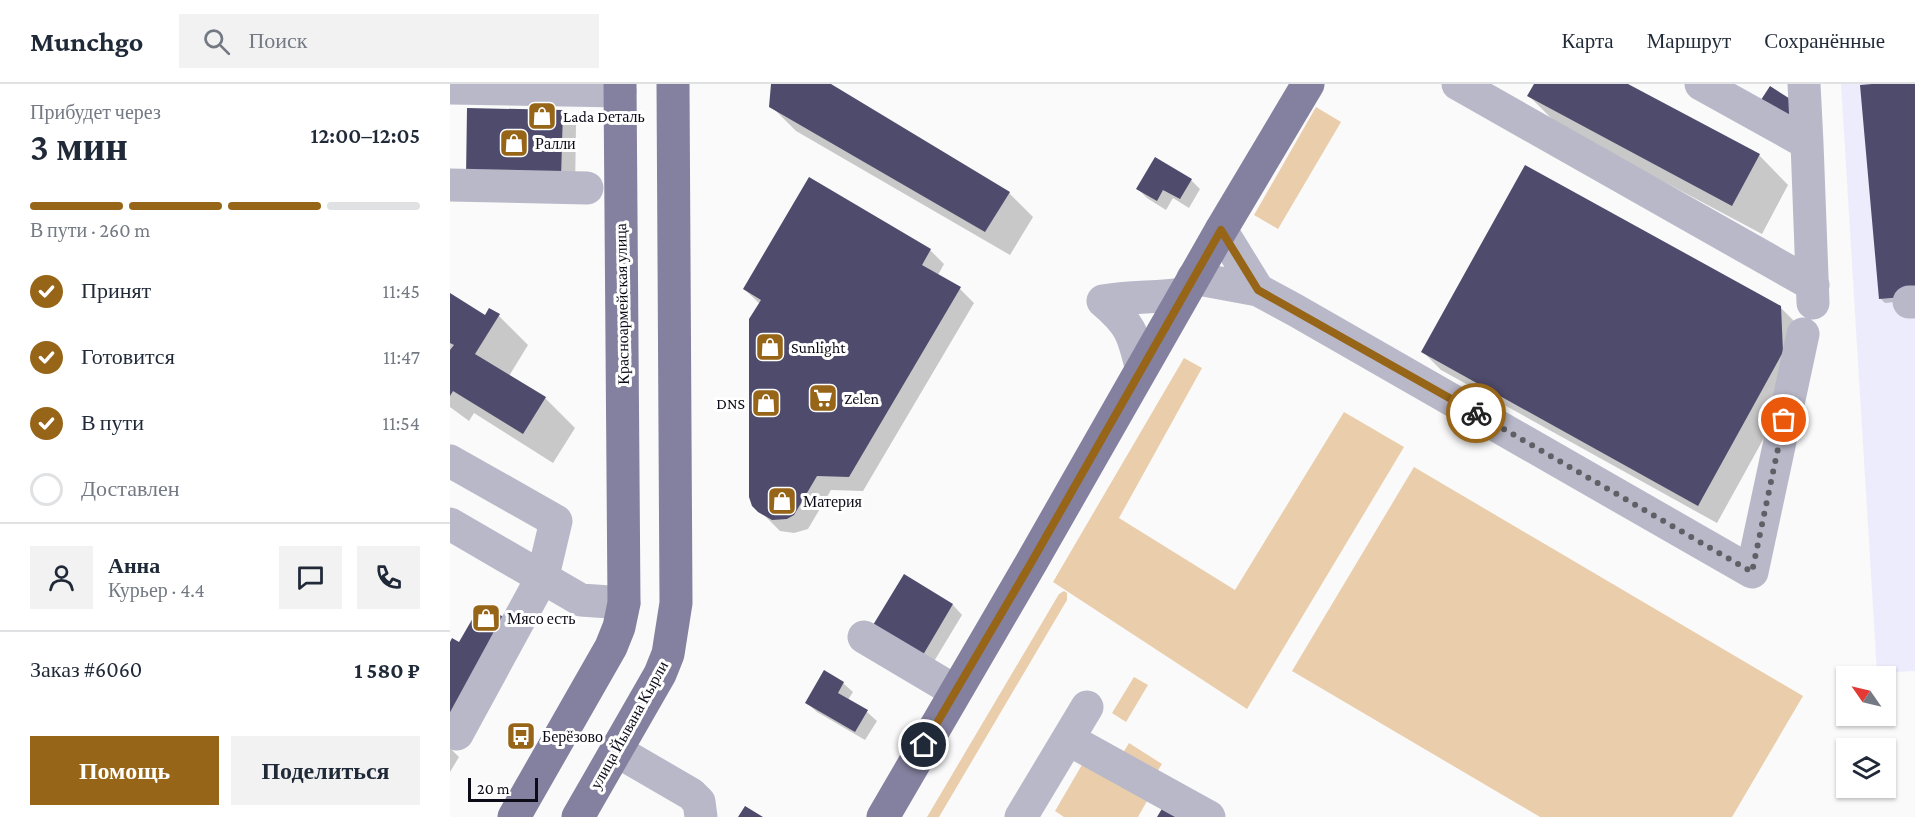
<!DOCTYPE html>
<html lang="ru">
<meta charset="utf-8">
<style>
body{margin:0;font-family:"Crimson Pro",serif;background:#f2f2f3;color:#1f2937;height:100vh;display:flex;flex-direction:column;font-size:22px;white-space:nowrap}
*{box-sizing:border-box;margin:0}
p{font-size:20px;color:#747a83}
.icon{flex:none;width:33px;height:33px;fill:none;stroke:currentColor;stroke-width:2;stroke-linecap:round;stroke-linejoin:round}
.map{position:relative;flex:1;overflow:hidden}
.drawer{display:flex;flex-direction:column;background:#fff;width:450px}
.drawer>*{flex:none}
.needle{width:39px;rotate:304deg}
.tools{position:absolute;left:1386px;top:582px;display:grid;gap:12px}
.tools a{display:grid;place-items:center;width:60px;height:60px;border-radius:0px;background:#fff;box-shadow:0 2px 4px #0004;font-size:30px}
.scale{position:absolute;left:18px;bottom:15px;width:70px;box-sizing:border-box;padding-left:6px;border:3px solid #0d0b17;border-top:0;font-size:16px;line-height:21px;white-space:nowrap;color:#0d0b17;-webkit-text-stroke:4px #fff;paint-order:stroke}
.pin{position:absolute;display:grid;place-items:center;width:51px;height:51px;color:#fff;margin:-26px;border:3px solid #fff;border-radius:50%;box-shadow:0 2px 6px #0007}
.courier{position:absolute;display:grid;place-items:center;width:60px;height:60px;margin:-30px;border:4px solid #976518;border-radius:50%;background:#fff;color:#222;box-shadow:0 2px 8px #0007}
.overview em{font-style:normal;font-weight:600}
.overview div{display:flex;flex-direction:column-reverse}
.overview{display:flex;align-items:center;justify-content:space-between;height:102px;padding:0 30px}
h1{font-size:39px;font-weight:600;line-height:45px}
.bar{display:grid;grid-template-columns:repeat(4,1fr);gap:9px 6px;align-content:center;height:72px;padding:0 30px}
.bar i{height:8px;border-radius:4px;background:#e0e1e3}
.bar .selected{background:#976518}
.bar p{grid-column:span 4}
.line{display:flex;align-items:center;gap:15px;padding:0 30px;border-top:2px solid #e0e1e3}
.line div{flex:1}
.round{display:grid;place-items:center;flex:none;width:63px;height:63px;border-radius:0px;background:#f2f2f3}
ol{padding:0 30px;list-style:none}
li{display:flex;align-items:center;gap:18px;height:66px}
li p{margin-inline-start:auto}
li .icon{padding:6px;border-radius:50%;background:#976518;color:#fff;stroke-width:4}
li:last-child{color:#747a83}
li i{width:33px;height:33px;border:3px solid #e0e1e3;border-radius:50%}
.cta{display:flex;gap:12px;margin-top:auto;padding:12px 30px}
.cta a{flex:1;height:69px;border-radius:0px;background:#976518;color:#fff;font-size:24px;font-weight:600;line-height:69px;text-align:center}
.cta a+a{background:#f2f2f3;color:#1f2937}
header{display:flex;align-items:center;gap:36px;box-sizing:border-box;height:84px;padding:0 30px;background:#fff;border-bottom:2px solid #e0e1e3}
header strong{font-size:28px}
nav{display:flex;gap:33px;margin-inline-start:auto;font-size:21px}
.search{width:420px;height:54px;background:#f2f2f3;display:flex;align-items:center;gap:15px;box-sizing:border-box;padding:0 21px;border-radius:0px;color:#747a83;font-size:22px}
main{display:flex;flex:1;min-height:0}
.map>svg:first-child{display:block}
.built{fill:#edecfd}
.green{fill:#eaceac}
.shadow{fill:#0003}
.building{fill:#4f4b6c}
.lines{fill:none;stroke-linecap:round;stroke-linejoin:round}
.minor{stroke:#b9b8c9;stroke-width:33}
.major{stroke:#84809f;stroke-width:33}
.done{stroke:#605f66;stroke-width:6;stroke-dasharray:0 10.8}
.route{stroke:#976518;stroke-width:8}
.labels{text-anchor:middle;dominant-baseline:central;stroke-width:6;stroke-linejoin:round;paint-order:stroke}
.poi-label{font-size:16px;fill:#0d0b17;stroke:#fff;text-anchor:start}
.street-label{font-size:16px;fill:#0d0b17;stroke:#fff}
</style>
<header>
<strong>Munchgo</strong>
<div class="search"><svg class="icon" aria-label="search" viewBox="0 0 24 24"><circle cx="10" cy="10" r="6"/><path d="M15 15l6 6"/></svg>Поиск</div>
<nav><a>Карта</a><a>Маршрут</a><a>Сохранённые</a></nav>
</header>
<main>
<section class="drawer">
<div class="overview"><div><h1>3 мин</h1><p>Прибудет через</p></div><em>12:00–12:05</em></div>
<div class="bar"><i class="selected"></i><i class="selected"></i><i class="selected"></i><i></i><p>В пути · 260 m</p></div>
<ol>
<li><svg class="icon" aria-label="check" viewBox="0 0 24 24"><path d="M5 12l5 5 9-10"/></svg>Принят<p>11:45</p></li>
<li><svg class="icon" aria-label="check" viewBox="0 0 24 24"><path d="M5 12l5 5 9-10"/></svg>Готовится<p>11:47</p></li>
<li><svg class="icon" aria-label="check" viewBox="0 0 24 24"><path d="M5 12l5 5 9-10"/></svg>В пути<p>11:54</p></li>
<li><i></i>Доставлен</li>
</ol>
<div class="line" style="height:108px"><a class="round"><svg class="icon" aria-label="person" viewBox="0 0 24 24"><circle cx="12" cy="8" r="4"/><path d="M4 21q1-7 8-7t8 7"/></svg></a><div><b>Анна</b><p>Курьер · 4.4</p></div><a class="round"><svg class="icon" aria-label="chat" viewBox="0 0 24 24"><path d="M4 5h16v11H9l-5 4z"/></svg></a><a class="round"><svg class="icon" aria-label="phone" viewBox="0 0 24 24"><path d="M5 4h4l2 5-3 2q2 4 5 5l2-3 5 2v4C11 20 4 13 5 4z"/></svg></a></div>
<div class="line" style="height:78px"><div>Заказ #6060</div><b>1 580 ₽</b></div>
<div class="cta"><a>Помощь</a><a>Поделиться</a></div>
</section>
<div class="map">
<svg width="1465" height="733" viewBox="0 0 1465 733">
<rect width="100%" height="100%" fill="#fafafa"/>
<path class="built" d="M1391,0H1465V587L1427,589Z"/>
<path class="green" d="M866,23L891,38L828,145L804,131Z
M734,274L752,284L669,434L785,506L894,328L954,363L797,625L603,498Z
M964,383L1353,612L1282,733H1090L842,587Z
M614,507L617,509V516L489,733H477L609,510Z
M684,593L698,601L676,638L662,629Z
M679,659L712,680L703,694L670,674Z
M633,679L697,717L688,733H614L605,727Z"/>
<path class="shadow" d="M323,0H378L559,109L583,133L560,171L346,47L321,22Z
M1086,0H1175L1309,71L1338,101L1312,150L1109,42L1079,12Z
M1438,0H1465V216L1435,219L1430,214Z
M112,27L126,41L125,108L32,106Z
M741,96L750,105L739,124L723,114L716,126L697,114L688,105Z
M480,166L494,180L488,191L510,205L524,219L413,407L381,406L358,445L344,449L330,447L304,421L310,220L294,205Z
M0,210L36,233L49,232L78,261L59,292L95,314L125,344L103,379L24,329L19,337L0,323Z
M1330,223L1348,241L1351,287L1267,439L991,286L973,268Z
M454,492L503,521L512,531L480,584L432,555Z
M393,599L403,608L398,616L417,628L427,637L415,656L367,628L357,619Z
M0,664L9,673L0,688Z"/>
<path class="building" d="M321,0H381L560,108L535,148L319,23Z
M1084,0H1178L1310,70L1282,122L1077,12Z
M1422,0H1465V212L1429,215L1410,1Z
M1320,2L1348,20L1336,37L1309,19Z
M17,24L113,26L111,94L16,93Z
M705,73L742,95L730,115L713,106L707,117L686,105Z
M1075,81L1331,222L1333,268L1248,422L971,268Z
M359,93L481,165L472,181L511,203L399,393L367,392L344,431L337,435L322,436L308,428L302,422L299,413V235L311,216L293,205Z
M0,209L35,231L39,224L50,230L25,270L96,313L73,350L3,307L0,312V266L4,261L0,259Z
M454,490L503,520L470,576L420,546Z
M31,520L57,535L0,635V558L2,554L9,558Z
M374,586L394,598L388,609L418,626L405,648L355,619Z
M295,722L313,733H288Z
M713,723L730,733H707Z"/>
<g class="lines">
<path class="minor" d="M1008,0L1363,201
M1251,0L1357,59L1354,0
M0,4L170,7
M1357,59L1363,219
M0,101L137,104
M771,146L808,206
M743,194L808,206L845,226L1302,488L1353,250
M653,217C680,212 706,214 733,210
M653,217C680,240 683,249 691,283
M1459,218H1465
M0,377L106,437L93,492L7,650
M0,440L131,516L174,519
M414,553L505,607
M618,655L759,733
M167,667L241,710L249,718L251,733
M571,733L637,623"/>
<path class="major" d="M64,733L161,563L169,543L174,519L170,0
M128,733L210,590L218,570L226,519L223,0
M433,733L581,479L771,146L858,0"/>
</g>
<g class="lines">
<path class="done" d="M1026,329L1302,488L1334,336"/>
<path class="route" d="M474,661L581,479L771,146L808,206L1026,329"/>
</g>
<defs>
<g id="shop-square" transform="scale(1.5)"><rect x="-9" y="-9" width="18" height="18" rx="4" fill="#976518" stroke="#fff"/><path d="M-5-2.5h2.3a2.7 3.5 0 0 1 5.4 0H5L5.5 6h-11ZM-1.5-2.5h3a1.5 2.3 0 0 0-3 0Z" fill="#fff"/></g>
<g id="supermarket-square" transform="scale(1.5)"><rect x="-9" y="-9" width="18" height="18" rx="4" fill="#976518" stroke="#fff"/><path d="M-6-5.5h2.5l.6 2H6L4.5 2H-2.5L-4.4-4H-6ZM-1.5 3.2a1.3 1.3 0 1 0 .1 0ZM3 3.2a1.3 1.3 0 1 0 .1 0Z" fill="#fff"/></g>
<g id="bus-square" transform="scale(1.5)"><rect x="-9" y="-9" width="18" height="18" rx="4" fill="#976518" stroke="#fff"/><path d="M-5-6H5V4H4V6H2V4H-2V6H-4V4H-5ZM-3.5-4V0h7V-4ZM-3.5 1.2v1.5H-2V1.2ZM2 1.2v1.5H3.5V1.2Z" fill="#fff"/></g>
</defs>
<g fill-rule="evenodd">
<use href="#shop-square" x="92" y="32"/>
<use href="#shop-square" x="64" y="59"/>
<use href="#shop-square" x="320" y="263"/>
<use href="#supermarket-square" x="373" y="314"/>
<use href="#shop-square" x="316" y="319"/>
<use href="#shop-square" x="332" y="417"/>
<use href="#shop-square" x="36" y="534"/>
<use href="#bus-square" x="71" y="652"/>
</g>
<g class="labels">
<g class="poi-label">
<text x="113" y="32">Lada Dеталь</text>
<text x="85" y="59">Ралли</text>
<text x="341" y="263">Sunlight</text>
<text x="394" y="314">Zelen</text>
<text x="295" y="319" text-anchor="end">DNS</text>
<text x="353" y="417">Материя</text>
<text x="57" y="534">Мясо есть</text>
<text x="92" y="652">Берёзово</text>
</g>
<g class="street-label">
<text transform="translate(172 220) rotate(-91)">Красноармейская улица</text>
<text transform="translate(179 641) rotate(-61)">улица Йывана Кырли</text>
</g>
</g>
</svg>
<div class="tools">
<a><svg class="needle" viewBox="-14 -14 28 28"><path d="M0-13l5 13h-10z" fill="#e53935"/><path d="M0 13l5-13h-10z" fill="#747a83"/></svg></a>
<a><svg class="icon" aria-label="layers" viewBox="0 0 24 24"><path d="M12 4l9 5-9 5-9-5zM3 14l9 5 9-5"/></svg></a>
</div>
<div class="scale">20 m</div>
<div class="pin" style="left:1334px;top:336px;background:#ea580c"><svg class="icon" aria-label="bag" viewBox="0 0 24 24"><path d="M5 8h14l-1 12H6zM9 8a3 3 0 0 1 6 0"/></svg></div>
<div class="pin" style="left:474px;top:661px;background:#1f2937"><svg class="icon" aria-label="home" viewBox="0 0 24 24"><path d="M3 11l9-7 9 7M6 9v11h12V9"/></svg></div>
<div class="courier" style="left:1026px;top:329px"><svg class="icon" aria-label="bike" viewBox="0 0 24 24"><circle cx="6" cy="16" r="4"/><circle cx="18" cy="16" r="4"/><path d="M6 16l4-8h5l3 8M10 8l3 8H6M13 5h3"/></svg></div>
</div>
</main>
